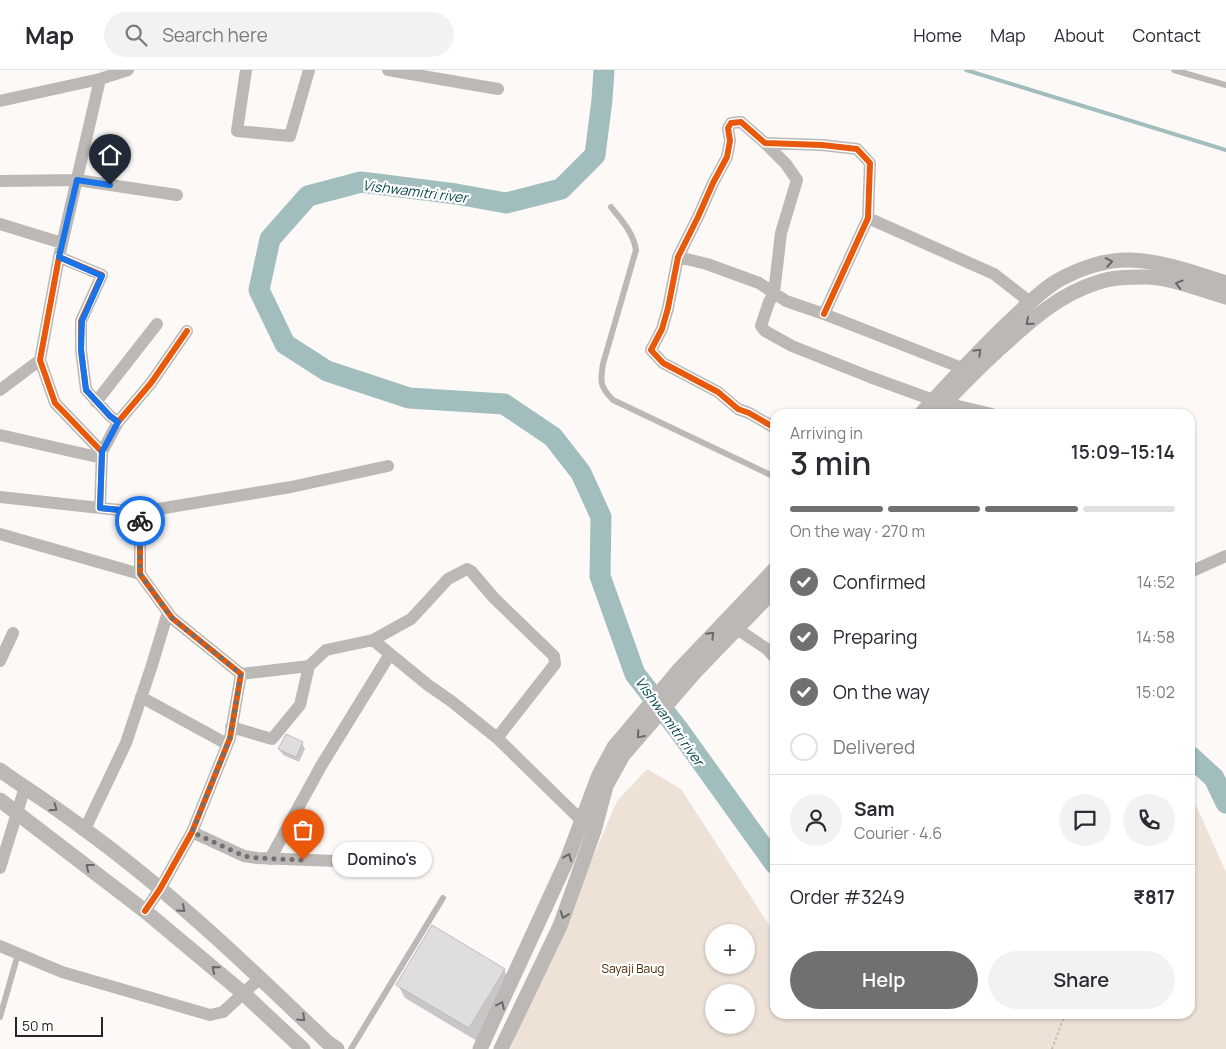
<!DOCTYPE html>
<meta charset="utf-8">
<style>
body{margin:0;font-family:Manrope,sans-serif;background:#f2f2f3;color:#2b2b33;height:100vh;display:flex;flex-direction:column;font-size:19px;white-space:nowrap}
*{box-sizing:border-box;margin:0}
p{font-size:16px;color:#7c7c81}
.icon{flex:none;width:28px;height:28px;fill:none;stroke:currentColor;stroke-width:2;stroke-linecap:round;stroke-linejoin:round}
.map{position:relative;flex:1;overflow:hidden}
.side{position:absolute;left:770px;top:339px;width:425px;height:610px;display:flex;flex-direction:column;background:#fff;border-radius:15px;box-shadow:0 1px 4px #0004}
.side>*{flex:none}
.controls{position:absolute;left:705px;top:854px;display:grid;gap:10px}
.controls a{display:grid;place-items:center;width:50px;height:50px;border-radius:50%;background:#fff;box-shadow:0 1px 4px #0004;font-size:25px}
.scale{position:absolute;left:15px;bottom:12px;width:88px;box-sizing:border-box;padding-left:5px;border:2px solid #282625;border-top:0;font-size:14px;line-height:18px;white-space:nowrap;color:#282625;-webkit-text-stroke:4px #fff;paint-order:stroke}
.pin{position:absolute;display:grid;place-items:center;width:42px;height:42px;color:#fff;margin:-51px -21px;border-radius:50% 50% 50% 0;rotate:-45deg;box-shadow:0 0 5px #0007}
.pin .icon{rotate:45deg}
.courier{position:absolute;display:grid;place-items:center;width:50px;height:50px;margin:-25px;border:4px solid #1a73e8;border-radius:50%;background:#fff;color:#222;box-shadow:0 1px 6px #0007}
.bubble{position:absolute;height:35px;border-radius:18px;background:#fff;box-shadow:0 1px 4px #0004;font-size:16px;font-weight:600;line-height:35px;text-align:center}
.summary em{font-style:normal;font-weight:600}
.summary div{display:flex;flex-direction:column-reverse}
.summary{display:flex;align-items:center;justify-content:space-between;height:85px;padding:0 20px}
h1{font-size:32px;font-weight:600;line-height:38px}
.bar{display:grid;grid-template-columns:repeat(4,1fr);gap:8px 5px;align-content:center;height:60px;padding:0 20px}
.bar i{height:6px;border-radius:4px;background:#e1e1e2}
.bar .selected{background:#72706e}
.bar p{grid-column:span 4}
.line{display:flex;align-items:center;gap:12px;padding:0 20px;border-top:1px solid #e1e1e2}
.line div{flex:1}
.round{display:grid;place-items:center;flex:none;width:52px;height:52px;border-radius:26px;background:#f2f2f3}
ol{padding:0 20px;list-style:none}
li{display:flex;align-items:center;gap:15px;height:55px}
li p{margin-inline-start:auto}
li .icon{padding:5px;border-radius:50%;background:#72706e;color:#fff;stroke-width:4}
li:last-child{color:#7c7c81}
li i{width:28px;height:28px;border:2px solid #e1e1e2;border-radius:50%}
.cta{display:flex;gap:10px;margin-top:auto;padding:10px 20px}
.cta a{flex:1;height:58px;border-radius:30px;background:#72706e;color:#fff;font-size:20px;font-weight:600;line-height:58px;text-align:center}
.cta a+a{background:#f2f2f3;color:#2b2b33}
header{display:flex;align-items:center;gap:30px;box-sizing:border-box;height:70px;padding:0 25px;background:#fff;border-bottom:1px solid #e1e1e2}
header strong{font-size:24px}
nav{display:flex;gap:28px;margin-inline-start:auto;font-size:18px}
.search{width:350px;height:45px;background:#f2f2f3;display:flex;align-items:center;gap:12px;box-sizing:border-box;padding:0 18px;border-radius:28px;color:#7c7c81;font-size:19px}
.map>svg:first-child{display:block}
.green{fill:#eee2d7;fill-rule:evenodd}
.shadow{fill:#0003}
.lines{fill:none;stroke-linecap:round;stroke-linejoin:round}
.stream{stroke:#a2bdbe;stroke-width:4}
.river{stroke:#a2bdbe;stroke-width:21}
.building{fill:#dfdedc;stroke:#bebcba}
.path{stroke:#bebcba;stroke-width:2;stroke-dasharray:2.5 2.5;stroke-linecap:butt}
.service{stroke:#bbb8b5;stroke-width:6}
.minor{stroke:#bbb8b5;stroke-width:12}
.tertiary{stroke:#bbb8b5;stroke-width:15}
.cycleway-casing{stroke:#fff;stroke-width:9}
.cycleway{stroke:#e8590c;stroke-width:6}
.oneway{stroke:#6a6866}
.done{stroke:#72706e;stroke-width:5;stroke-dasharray:0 9}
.route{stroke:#1a73e8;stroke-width:6}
.labels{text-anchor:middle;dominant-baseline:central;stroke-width:4.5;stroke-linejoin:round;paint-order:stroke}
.park-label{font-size:12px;fill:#4e2b00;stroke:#fff}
.water-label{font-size:14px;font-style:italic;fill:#054649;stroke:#fff}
</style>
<header>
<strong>Map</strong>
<div class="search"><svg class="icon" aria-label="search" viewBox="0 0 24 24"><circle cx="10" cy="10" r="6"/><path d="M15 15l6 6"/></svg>Search here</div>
<nav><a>Home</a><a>Map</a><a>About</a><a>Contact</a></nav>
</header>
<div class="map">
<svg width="1226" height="979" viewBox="0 0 1226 979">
<rect width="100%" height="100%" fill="#fcf9f7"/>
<path class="green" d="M647,699L681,719L775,864V944H1190V722L1226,802V979H510L617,731ZM714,862H746V895H714ZM714,922H746V955H714Z"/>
<path class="shadow" d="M302,673L305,679L299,692L283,685L279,679Z
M504,900L511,913L477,971L405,928L398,915Z"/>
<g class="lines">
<path class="stream" d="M966,0L1226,80"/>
<path class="river" d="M604,0L602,30L595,85L561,119L506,133L456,124L361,112L308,126L270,169L259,220L285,274L327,301L409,328L504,334L553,367L581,403L601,447L600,506L635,604L678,659L775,794
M1190,686L1214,708L1226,733"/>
</g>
<path class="building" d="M286,664L303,672L296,687L278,679Z
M432,855L505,899L469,958L396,915Z"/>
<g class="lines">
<path class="path" d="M1052,979L1065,944"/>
<path class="service" d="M1174,0L1226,15
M611,137C622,151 633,162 636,180L603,294C600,312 600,317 613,330L775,407
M0,947L18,884
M351,979L443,828"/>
<path class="minor" d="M246,0L237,61L290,66L309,0
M388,0L498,19
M0,31L100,9L128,0
M765,73L786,94L797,110L781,163L774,223L769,232L761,256L765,261L792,276L870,307L933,330L992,344
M0,111L77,110L177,125
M868,148L994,204L1030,232
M0,154L62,173
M59,187L100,9
M678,187L707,194L759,213L786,231L824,244L962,298
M0,320L40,290
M96,332L157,254
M775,358L749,343L738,339L718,322L663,293L651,280L662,259L668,238L678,187L698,147L713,113L727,87L730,71L728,58L731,53L741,52L765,73L822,75L857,79L870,93L868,148L824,244
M0,365L102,388
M102,382L118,352
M0,427L100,438
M140,442L291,417L388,396
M0,464L140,504
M1190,502L1226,486
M737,559L767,579L775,588
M373,570L428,615L451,631L497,668L582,751
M0,591L13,563
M241,604L309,596
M141,627L227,674
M231,657L272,669L300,635L309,596L326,580L373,570L411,549L448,509L467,499L471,501L494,528L554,586L555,594L497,668
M85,759L126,673L152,595L168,542
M192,762L244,786L257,788L336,791
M270,789L321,696L390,584
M0,798L25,717
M145,841L160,819L192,762L230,668L241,604L172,548L140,504V442L100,438L102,382L55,333L40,290L59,187L102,205L81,251V280L86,320L110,346L118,352L151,313L187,261
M0,876L62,902L210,945L223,942L260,908"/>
<path class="tertiary" d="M921,344C949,313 978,282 1008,253C1023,239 1039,222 1057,211C1078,199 1106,189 1130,190C1163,191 1195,203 1226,213
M936,344C954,321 976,301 997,281C1027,254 1057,225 1096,213C1112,207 1129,207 1145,207C1170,207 1201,220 1226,227
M0,700C28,720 57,738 84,759C171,822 249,897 327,972L337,979
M0,730L145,841L243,923L303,979
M480,979L567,790L599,705L614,677L678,601L775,499
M501,979L560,856L594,761L606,716L623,685L695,602L775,519"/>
<g class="cycleway-casing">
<path id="cycleway" d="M775,358L749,343L738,339L718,322L663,293L651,280L662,259L668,238L678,187L698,147L713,113L727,87L730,71L728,58L731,53L741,52L765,73L822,75L857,79L870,93L868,148L824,244
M145,841L160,819L192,762L230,668L241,604L172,548L140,504V442L100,438L102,382L55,333L40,290L59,187L102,205L81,251V280L86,320L110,346L118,352L151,313L187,261"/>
</g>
<use href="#cycleway" class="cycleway"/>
</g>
<defs><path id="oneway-chevron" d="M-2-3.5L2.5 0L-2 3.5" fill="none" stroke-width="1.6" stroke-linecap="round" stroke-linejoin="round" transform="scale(1.25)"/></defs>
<g class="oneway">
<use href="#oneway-chevron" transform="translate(1109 192) rotate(-10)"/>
<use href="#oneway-chevron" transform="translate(1179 214) rotate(-164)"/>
<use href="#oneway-chevron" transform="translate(1029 252) rotate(139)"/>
<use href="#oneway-chevron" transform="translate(978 282) rotate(-45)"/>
<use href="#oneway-chevron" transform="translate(711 565) rotate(-46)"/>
<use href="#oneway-chevron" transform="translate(640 665) rotate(131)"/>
<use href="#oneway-chevron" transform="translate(54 738) rotate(35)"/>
<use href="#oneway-chevron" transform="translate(568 787) rotate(-68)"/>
<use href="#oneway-chevron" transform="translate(89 797) rotate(-142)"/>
<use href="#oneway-chevron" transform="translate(182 839) rotate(42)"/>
<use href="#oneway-chevron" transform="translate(564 845) rotate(110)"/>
<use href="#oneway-chevron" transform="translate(215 899) rotate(-140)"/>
<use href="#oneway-chevron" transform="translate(501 935) rotate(-65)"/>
<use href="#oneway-chevron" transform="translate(302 948) rotate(44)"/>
</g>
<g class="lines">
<path class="done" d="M140,451V504L172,548L241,604L230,668L192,762L244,786L257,788L303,790"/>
<path class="route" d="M110,115L77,110L59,187L102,206L82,251L81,280L86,320L110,346L118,352L102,382L100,438L140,442V451"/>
</g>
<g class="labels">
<g class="park-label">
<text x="633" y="898">Sayaji Baug</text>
</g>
<g class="water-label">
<text transform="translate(415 121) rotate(7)">Vishwamitri river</text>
<text transform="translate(670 651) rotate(54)">Vishwamitri river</text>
</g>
</g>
</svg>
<div class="controls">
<a>+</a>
<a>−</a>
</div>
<div class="scale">50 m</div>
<div class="pin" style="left:303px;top:790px;background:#ea580c"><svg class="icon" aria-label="bag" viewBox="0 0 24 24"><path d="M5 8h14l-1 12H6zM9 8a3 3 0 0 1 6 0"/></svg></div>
<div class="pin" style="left:110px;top:115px;background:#1f2937"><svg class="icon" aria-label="home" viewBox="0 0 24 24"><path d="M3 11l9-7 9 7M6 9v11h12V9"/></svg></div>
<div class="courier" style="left:140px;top:451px"><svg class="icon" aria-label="bike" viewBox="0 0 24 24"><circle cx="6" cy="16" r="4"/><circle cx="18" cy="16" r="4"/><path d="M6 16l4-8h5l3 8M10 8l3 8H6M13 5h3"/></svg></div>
<div class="bubble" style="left:332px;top:772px;width:100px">Domino's</div>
<section class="side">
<div class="summary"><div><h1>3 min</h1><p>Arriving in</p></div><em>15:09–15:14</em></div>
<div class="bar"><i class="selected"></i><i class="selected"></i><i class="selected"></i><i></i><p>On the way · 270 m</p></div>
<ol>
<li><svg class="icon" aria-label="check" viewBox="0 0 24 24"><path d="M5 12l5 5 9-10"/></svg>Confirmed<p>14:52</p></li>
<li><svg class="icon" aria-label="check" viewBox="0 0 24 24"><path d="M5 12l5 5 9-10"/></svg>Preparing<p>14:58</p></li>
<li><svg class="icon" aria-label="check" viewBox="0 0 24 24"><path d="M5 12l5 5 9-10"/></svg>On the way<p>15:02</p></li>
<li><i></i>Delivered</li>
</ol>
<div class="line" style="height:90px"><a class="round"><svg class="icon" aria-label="person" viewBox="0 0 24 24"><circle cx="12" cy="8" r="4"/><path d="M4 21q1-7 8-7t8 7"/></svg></a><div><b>Sam</b><p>Courier · 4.6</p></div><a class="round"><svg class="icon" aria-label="chat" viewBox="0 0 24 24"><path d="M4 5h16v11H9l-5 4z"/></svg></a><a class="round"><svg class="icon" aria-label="phone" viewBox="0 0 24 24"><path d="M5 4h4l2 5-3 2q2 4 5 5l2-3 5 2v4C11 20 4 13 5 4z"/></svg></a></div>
<div class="line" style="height:65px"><div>Order #3249</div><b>₹817</b></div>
<div class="cta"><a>Help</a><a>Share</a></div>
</section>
</div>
